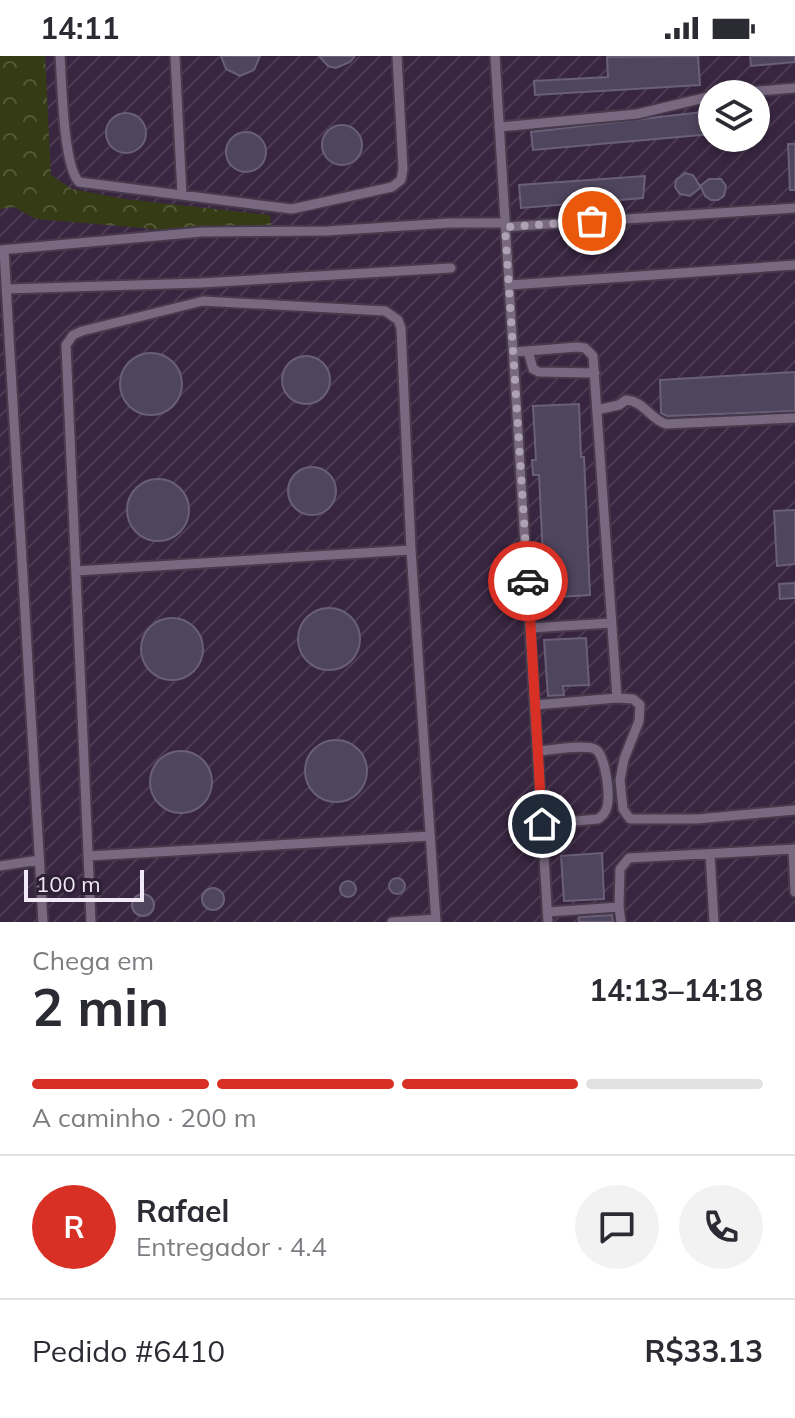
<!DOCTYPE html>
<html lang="pt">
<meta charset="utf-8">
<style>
body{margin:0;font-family:Mulish,sans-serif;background:#f2f2f3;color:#2b2b33;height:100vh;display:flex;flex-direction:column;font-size:30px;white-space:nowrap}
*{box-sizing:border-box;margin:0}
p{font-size:26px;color:#7c7c81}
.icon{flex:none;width:44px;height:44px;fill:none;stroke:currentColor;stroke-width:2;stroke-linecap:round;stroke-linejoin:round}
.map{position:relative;height:866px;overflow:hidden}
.details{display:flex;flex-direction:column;background:#fff;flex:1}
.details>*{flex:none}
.buttons{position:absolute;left:698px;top:24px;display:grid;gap:16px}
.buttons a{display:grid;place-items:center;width:72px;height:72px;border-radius:50%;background:#fff;box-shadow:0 4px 12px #0003;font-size:40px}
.scale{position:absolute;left:24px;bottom:20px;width:120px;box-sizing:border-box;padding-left:8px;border:4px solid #f2e9f7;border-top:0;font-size:22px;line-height:28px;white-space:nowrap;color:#f2e9f7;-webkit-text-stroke:6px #2d1f34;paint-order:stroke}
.pin{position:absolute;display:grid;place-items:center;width:68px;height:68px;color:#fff;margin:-34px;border:4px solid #fff;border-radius:50%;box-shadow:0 2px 8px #0007}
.courier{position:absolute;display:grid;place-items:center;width:80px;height:80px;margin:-40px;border:6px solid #d93025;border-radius:50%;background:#fff;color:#222;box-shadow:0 2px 10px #0007}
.headline em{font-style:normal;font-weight:700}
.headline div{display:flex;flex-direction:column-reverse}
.headline{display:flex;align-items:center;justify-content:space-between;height:136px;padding:0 32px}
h1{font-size:52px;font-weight:700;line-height:60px}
.bar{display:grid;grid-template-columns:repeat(4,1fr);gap:12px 8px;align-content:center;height:96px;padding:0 32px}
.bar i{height:10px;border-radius:6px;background:#e1e1e2}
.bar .selected{background:#d93025}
.bar p{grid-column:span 4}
.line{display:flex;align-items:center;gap:20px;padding:0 32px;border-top:2px solid #e1e1e2}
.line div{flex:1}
.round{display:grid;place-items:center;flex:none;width:84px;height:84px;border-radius:42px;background:#f2f2f3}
.status{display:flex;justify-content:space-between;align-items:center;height:56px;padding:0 40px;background:#fff;direction:ltr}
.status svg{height:22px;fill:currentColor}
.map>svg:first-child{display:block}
.industrial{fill:url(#industrial-furrows);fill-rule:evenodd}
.forest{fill:url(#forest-crowns)}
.building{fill:#4f455d;stroke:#695f78;stroke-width:2}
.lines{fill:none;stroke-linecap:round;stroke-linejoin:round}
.minor-casing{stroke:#463a4b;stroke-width:13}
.minor{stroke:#786880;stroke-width:9}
.done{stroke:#ada2b3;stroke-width:8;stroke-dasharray:0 14.4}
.route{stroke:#d93025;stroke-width:10}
</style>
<div class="status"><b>14:11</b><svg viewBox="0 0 49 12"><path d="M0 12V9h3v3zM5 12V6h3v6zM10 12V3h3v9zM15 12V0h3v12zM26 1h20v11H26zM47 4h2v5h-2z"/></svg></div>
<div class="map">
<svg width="795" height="866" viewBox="0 0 795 866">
<defs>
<pattern id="industrial-furrows" width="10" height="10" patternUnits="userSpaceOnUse" patternTransform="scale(2)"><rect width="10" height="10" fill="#382640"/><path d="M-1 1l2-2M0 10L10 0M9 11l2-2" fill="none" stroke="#4c3b53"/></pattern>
<pattern id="forest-crowns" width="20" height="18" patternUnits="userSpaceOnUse" patternTransform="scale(2)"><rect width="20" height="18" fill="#353c15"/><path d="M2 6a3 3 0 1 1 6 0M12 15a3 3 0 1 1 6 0" fill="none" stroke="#535838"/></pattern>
</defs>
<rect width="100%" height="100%" fill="#2d1f34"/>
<path class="industrial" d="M0,0H795V866H0ZM712,38H756V82H712Z"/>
<path class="forest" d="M0,0H45L51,119L72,133L125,143L270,159L271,169L167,174L36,163L14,151L0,153Z"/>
<path class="building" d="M221,0H260L254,14L240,20L226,13Z
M319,0H355L350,6L336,12L328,10Z
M698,0L700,29L535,39L534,25L608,21L607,1Z
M750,0H795V6L751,10Z
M710,55L712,78L533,94L531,76Z
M106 77a20 20 0 1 1 40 0a20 20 0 1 1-40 0Z
M322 89a20 20 0 1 1 40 0a20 20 0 1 1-40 0Z
M226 96a20 20 0 1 1 40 0a20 20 0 1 1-40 0Z
M788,88H795V134H790Z
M685,117L693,119L700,130L709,123H721L726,130L724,140L718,144H711L705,140L701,131L690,140L680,138L675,131L676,124Z
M645,120L643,142L521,152L519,129Z
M120 328a31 31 0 1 1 62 0a31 31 0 1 1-62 0Z
M282 324a24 24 0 1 1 48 0a24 24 0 1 1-48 0Z
M795,316V355L667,360L661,357L660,324Z
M579,348L581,401H584L590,539L545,542L539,419H533L532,404H536L533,350Z
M288 435a24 24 0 1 1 48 0a24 24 0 1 1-48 0Z
M127 454a31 31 0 1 1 62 0a31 31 0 1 1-62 0Z
M795,454V508L777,510L774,455Z
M795,527V542L780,543L779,528Z
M298 583a31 31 0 1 1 62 0a31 31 0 1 1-62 0Z
M141 593a31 31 0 1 1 62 0a31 31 0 1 1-62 0Z
M586,582L589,629L563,630L564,639L548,640L544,584Z
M305 715a31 31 0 1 1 62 0a31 31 0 1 1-62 0Z
M150 726a31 31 0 1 1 62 0a31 31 0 1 1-62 0Z
M602,797L604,843L564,845L561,800Z
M389 830a8 8 0 1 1 16 0a8 8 0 1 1-16 0Z
M340 833a8 8 0 1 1 16 0a8 8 0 1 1-16 0Z
M202 843a11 11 0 1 1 22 0a11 11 0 1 1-22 0Z
M132 849a11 11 0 1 1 22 0a11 11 0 1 1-22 0Z
M612,859L613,866H579V861Z"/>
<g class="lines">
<g class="minor-casing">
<path id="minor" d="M60,0C62,26 63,110 79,126L292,153L392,131L401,124L403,113L397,0
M175,0L182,139
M495,0L548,866
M721,38L795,32
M499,71L637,58L712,40
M505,171L795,152
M0,194L202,176L327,175L449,167H505
M4,194L43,866
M510,229L795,209
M6,233L201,227L451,212
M528,295L533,313L539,316L595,317
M514,296L577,291L585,292L593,300L617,642L535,649
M597,354L619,349L626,344C644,345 650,363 666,368L795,362
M76,515L411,494
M530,572L611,567
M617,642L633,643L640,649L639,665L624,703L620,724L623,753L630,763H697L795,754
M538,695C551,694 584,688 595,693C606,699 611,742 606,754C604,759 603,759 598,763L542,768
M793,793L795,836
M710,798L714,866
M88,800L430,780
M0,810L39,804
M619,851L620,813L629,802L795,793
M547,856L619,851L621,866
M91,866L66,289L73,279L82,275L203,245L385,255L398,264L401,272L411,494L436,866
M392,866L436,863"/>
</g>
<use href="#minor" class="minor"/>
</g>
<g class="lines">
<path class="done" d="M528,525L505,171L592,165"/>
<path class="route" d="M528,525L542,768"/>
</g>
</svg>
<div class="buttons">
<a><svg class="icon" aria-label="layers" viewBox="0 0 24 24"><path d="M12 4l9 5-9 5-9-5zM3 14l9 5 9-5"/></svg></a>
</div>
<div class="scale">100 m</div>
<div class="pin" style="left:592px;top:165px;background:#ea580c"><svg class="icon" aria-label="bag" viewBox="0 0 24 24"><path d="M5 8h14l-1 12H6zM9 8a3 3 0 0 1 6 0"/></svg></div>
<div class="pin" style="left:542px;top:768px;background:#1f2937"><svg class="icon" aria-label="home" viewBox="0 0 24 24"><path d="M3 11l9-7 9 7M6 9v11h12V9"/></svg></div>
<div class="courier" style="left:528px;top:525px"><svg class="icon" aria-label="car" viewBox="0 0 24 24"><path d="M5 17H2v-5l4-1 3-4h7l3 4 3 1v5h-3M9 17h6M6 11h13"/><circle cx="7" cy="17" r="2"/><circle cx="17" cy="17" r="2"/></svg></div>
</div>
<section class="details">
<div class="headline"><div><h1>2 min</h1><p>Chega em</p></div><em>14:13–14:18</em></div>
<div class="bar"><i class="selected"></i><i class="selected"></i><i class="selected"></i><i></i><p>A caminho · 200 m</p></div>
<div class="line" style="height:144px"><b class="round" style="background:#d93025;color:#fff">R</b><div><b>Rafael</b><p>Entregador · 4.4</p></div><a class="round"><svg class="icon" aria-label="chat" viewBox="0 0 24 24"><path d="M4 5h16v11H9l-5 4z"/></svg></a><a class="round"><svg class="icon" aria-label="phone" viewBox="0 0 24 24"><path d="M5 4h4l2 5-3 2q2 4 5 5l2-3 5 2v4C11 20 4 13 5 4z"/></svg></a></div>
<div class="line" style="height:104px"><div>Pedido #6410</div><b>R$33.13</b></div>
</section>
